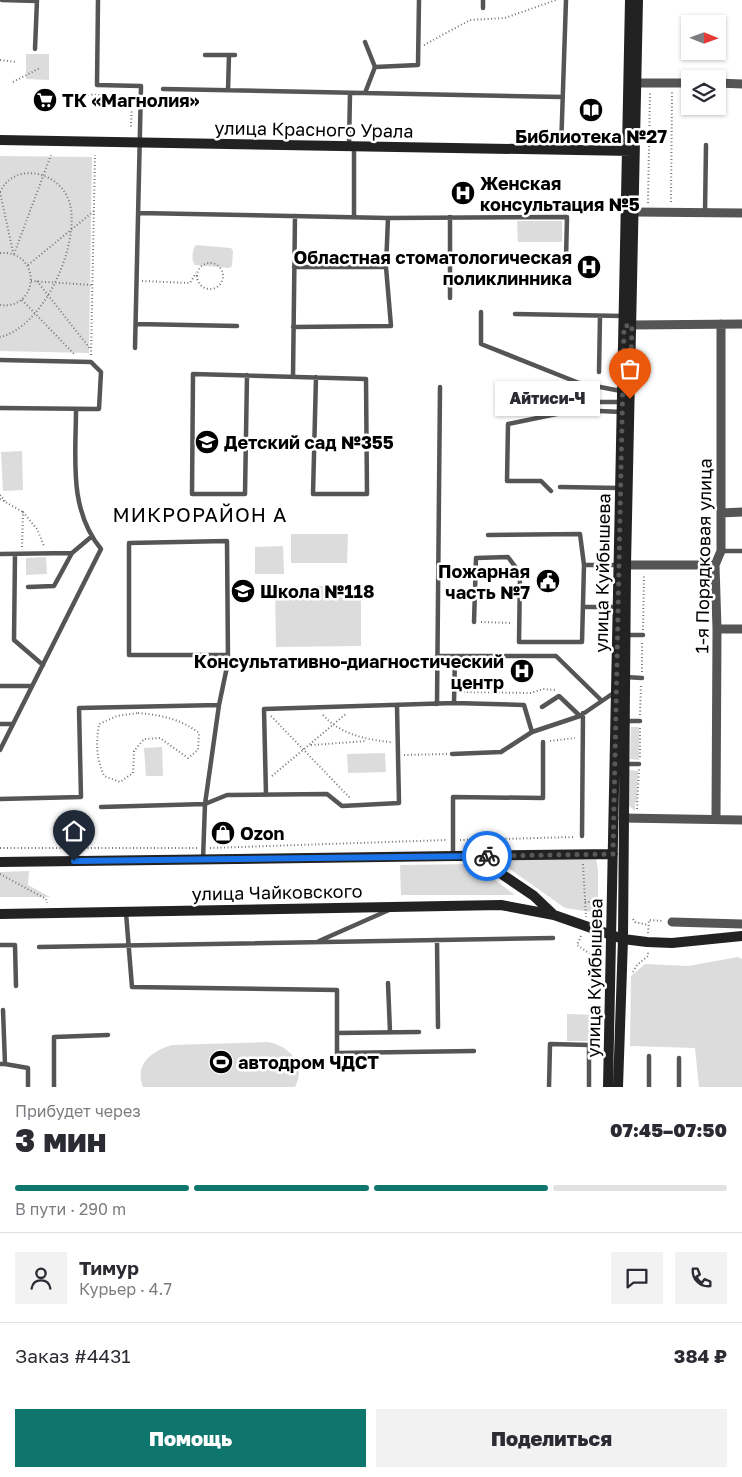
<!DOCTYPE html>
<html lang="ru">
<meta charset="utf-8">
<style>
body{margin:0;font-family:"Golos Text",sans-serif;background:#f2f2f3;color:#2b2b33;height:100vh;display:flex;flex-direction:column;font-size:19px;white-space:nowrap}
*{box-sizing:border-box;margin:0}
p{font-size:16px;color:#7c7c81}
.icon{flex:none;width:28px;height:28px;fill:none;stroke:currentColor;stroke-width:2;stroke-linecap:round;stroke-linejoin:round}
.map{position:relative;height:1087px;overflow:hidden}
.side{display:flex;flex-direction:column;background:#fff;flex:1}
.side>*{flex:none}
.needle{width:32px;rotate:91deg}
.controls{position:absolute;left:681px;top:15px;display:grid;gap:10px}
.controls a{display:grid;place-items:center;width:45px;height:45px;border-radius:0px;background:#fff;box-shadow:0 1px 4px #0004;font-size:25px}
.pin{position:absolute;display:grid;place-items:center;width:42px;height:42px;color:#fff;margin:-51px -21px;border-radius:50% 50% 50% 0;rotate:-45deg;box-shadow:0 0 5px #0007}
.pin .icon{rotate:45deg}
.courier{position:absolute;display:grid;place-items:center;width:50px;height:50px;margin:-25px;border:4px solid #1a73e8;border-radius:50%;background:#fff;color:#222;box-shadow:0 1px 6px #0007}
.bubble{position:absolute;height:35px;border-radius:0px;background:#fff;box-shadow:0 1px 4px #0004;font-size:16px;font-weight:800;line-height:35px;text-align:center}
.summary em{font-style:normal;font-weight:800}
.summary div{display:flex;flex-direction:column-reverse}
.summary{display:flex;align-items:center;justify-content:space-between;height:85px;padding:0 15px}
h1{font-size:32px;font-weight:800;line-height:38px}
.bar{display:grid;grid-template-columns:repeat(4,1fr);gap:8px 5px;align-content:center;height:60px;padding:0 15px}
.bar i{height:6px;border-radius:4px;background:#e1e1e2}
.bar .current{background:#0f766e}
.bar p{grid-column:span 4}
.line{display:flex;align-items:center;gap:12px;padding:0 15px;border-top:1px solid #e1e1e2}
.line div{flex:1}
.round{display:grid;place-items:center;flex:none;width:52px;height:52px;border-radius:0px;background:#f2f2f3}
.primary-button{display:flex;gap:10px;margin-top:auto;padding:10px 15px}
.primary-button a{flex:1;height:58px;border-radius:0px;background:#0f766e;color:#fff;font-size:20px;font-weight:800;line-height:58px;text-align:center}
.primary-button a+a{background:#f2f2f3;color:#2b2b33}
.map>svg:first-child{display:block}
.green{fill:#dcdcdc}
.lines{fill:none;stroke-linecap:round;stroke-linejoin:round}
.path{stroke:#777;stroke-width:2;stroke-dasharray:1 2.5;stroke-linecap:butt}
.lane{stroke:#555;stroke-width:4.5}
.street{stroke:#555;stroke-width:9}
.secondary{stroke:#222;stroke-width:10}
.done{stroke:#595959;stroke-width:5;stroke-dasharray:0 9}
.route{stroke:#1a73e8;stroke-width:6}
.labels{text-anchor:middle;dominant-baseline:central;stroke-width:5;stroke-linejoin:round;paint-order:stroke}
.poi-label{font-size:18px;font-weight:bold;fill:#000;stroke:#fff;text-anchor:start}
.street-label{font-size:18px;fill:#000;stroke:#fff}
.quarter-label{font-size:20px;letter-spacing:1px;fill:#000;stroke:#fff}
</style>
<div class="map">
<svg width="742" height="1087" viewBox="0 0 742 1087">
<rect width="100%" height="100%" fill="#fff"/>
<path class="green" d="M26,54H49V80L26,79Z
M0,156L92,157L89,353L0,351Z
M517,221H562V242H518Z
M196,245L231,248L233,251L232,266L229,268L195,265C191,261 192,249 196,245Z
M22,451L23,490L3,491L1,452Z
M291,534H348L347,563H291Z
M283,546L284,574H255V547Z
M46,557L47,574L26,575V558Z
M275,586H361V646L276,647Z
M631,727H639V760L630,759Z
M162,747L163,776H146L144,748Z
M385,753L386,772L348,773L347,754Z
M629,770L638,771L637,803H635V811L628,805Z
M494,858L596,859L598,869V913L565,908Z
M474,864L515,895H401L400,865Z
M29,871L28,885L50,897H0V872Z
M738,957L742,959V1087H699L695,1048L630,1046L631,976L645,964L688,966Z
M567,1014L594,1015L593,1041H567Z
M268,1042C290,1046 307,1065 295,1087H143C134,1064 152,1051 172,1045Z"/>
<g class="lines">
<path class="path" d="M424,45L470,20L505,18L556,0
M0,60L17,62
M13,82L40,68
M67,94L132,96L131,127
M0,192C15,160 62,172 70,204C80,245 44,327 0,337
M0,192L13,252
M671,202L672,92
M598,203H601
M648,203L650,93
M0,253C42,250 40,310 0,305
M14,254L51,155
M197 276a13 13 0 1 1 26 0a13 13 0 1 1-26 0Z
M28,265L94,211
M31,281L92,285
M37,281L91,350
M142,281L190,283L196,273
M22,300L75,355
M91,355L95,155
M0,495L5,501
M0,499L23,512
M22,547L23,512L37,529L44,546
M481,622L512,623
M643,630L644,574
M642,672V642
M460,692L531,693L543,689L555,690
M138,713C161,715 181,719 199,733L198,750L188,758L160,738L144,739L134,751L133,773L120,782L104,776C96,758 96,743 99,724L117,716Z
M323,715C340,734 366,740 391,742
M640,715L641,684
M271,716L351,799
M550,741L575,738
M311,745L366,741
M404,755L447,754
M640,757V727
M272,776L347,713
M637,809L639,769
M460,840L575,837
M0,848H198
M210,848L447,840
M583,864L586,917
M0,874L46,899L47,903
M585,902H602
M633,919L635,922L648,925
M648,933L649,920L663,921
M581,936L577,945L599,960V975H602
M633,972L637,965L648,956V951"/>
<path class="lane" d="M2,0L37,1
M98,0L97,85L141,86L135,348
M483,0V8
M365,42L375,67
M35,49L37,0
M205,55H235
M163,89L563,97
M228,90L229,55
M365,93L375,67L418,65L419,0
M349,146L350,93
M561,149L566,0
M139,213L388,218L567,217L566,259H450
M705,213L706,145
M354,217V147
M294,267H386
M450,298V217
M481,312V344L579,383L621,391
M515,314L623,316
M136,324L237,326
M293,327L391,326L386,267L388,218
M0,360L91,362L101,372L99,409L0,408
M599,372L600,316
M247,375L245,494H192L193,374L366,379L367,494H313L316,377
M293,377L295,216
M562,402H621
M560,487L620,488
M551,491L541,481H507L508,424L576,410L622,412
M721,551H742
M0,554L72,553L91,537
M15,554L14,640L43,665
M584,565H618
M28,587L54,586L72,553
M583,607H616
M474,622L476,558L508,557L520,573L519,642H582L584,565L580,534L488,535
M626,635H643
M437,656H455
M625,677L642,678
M0,686H32
M454,703L455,656H556L601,700
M437,704L440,387
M542,707L559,696L580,716
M624,721H640
M0,724H13
M0,750L101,549C68,509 76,457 76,409
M452,754L501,752L532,732L580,716L615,692
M625,764H639
M266,795L264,709L454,703L524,705L532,732
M0,799L81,797L79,708L219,705
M101,807L205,804L227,795L327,794L342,806L399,803L397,706
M582,836L583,713
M453,856V797L543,798V742
M203,859L205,804L219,705L228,662L227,541L129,543V655H228
M126,913L132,987L337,990V1053L474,1051
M437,940L438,1027
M319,941L389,910
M0,945H15L16,986
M39,947L553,938
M388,983L390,1032
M337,1033L419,1032
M0,1064H5L3,1010
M5,1064L28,1068V1087
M54,1087V1037L108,1035
M549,1087L550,1044L589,1045V1087
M649,1087V1056
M679,1087V1058"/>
<path class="street" d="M637,83H690
M718,83L742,84
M634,212L742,213
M632,325L742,324
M721,513L742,512
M626,565H715
M717,629H742
M623,818L742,820
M716,818L717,629L715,565L721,551V324
M672,922L742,924"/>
<path class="secondary" d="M0,140L632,151
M475,856L534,896L554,915
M0,862L613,854
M0,914L501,905L554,915L623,939L647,942L672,943L742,936
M608,1087L630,0
M618,1087L623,939L626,565L638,0"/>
</g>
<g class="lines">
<path class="done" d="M487,856L613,854L624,326L632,325L630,399"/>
<path class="route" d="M74,861L487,856"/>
</g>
<defs>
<g id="supermarket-disc" transform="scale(1.25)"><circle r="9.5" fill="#000" stroke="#fff"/><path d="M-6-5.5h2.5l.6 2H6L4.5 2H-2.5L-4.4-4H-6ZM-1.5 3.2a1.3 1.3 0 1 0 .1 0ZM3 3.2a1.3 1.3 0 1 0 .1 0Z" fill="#fff"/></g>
<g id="library-disc" transform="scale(1.25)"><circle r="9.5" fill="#000" stroke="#fff"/><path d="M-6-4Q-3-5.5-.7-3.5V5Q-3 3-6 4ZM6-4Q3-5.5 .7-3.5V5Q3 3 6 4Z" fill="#fff"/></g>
<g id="hospital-disc" transform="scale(1.25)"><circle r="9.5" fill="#000" stroke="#fff"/><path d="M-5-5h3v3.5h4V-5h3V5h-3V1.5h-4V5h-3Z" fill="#fff"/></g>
<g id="school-disc" transform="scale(1.25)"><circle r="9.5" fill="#000" stroke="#fff"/><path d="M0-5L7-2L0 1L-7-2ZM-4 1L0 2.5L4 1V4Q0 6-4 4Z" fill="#fff"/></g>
<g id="civic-disc" transform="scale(1.25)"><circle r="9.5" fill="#000" stroke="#fff"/><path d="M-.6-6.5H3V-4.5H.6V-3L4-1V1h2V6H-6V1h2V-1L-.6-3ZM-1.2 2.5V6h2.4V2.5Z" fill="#fff"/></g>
<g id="shop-disc" transform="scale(1.25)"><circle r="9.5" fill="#000" stroke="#fff"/><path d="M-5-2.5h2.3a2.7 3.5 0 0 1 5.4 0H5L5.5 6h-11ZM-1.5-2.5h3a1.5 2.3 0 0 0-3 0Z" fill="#fff"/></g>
<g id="stadium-disc" transform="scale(1.25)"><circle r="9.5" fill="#000" stroke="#fff"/><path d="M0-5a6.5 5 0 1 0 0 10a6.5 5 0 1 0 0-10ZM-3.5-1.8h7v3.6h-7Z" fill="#fff"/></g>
</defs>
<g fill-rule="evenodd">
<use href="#supermarket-disc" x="45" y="100"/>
<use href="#library-disc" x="591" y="110"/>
<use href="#hospital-disc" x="463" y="193"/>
<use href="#hospital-disc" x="589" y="267"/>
<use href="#school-disc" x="207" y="442"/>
<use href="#civic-disc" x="548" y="581"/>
<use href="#school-disc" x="243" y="591"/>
<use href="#hospital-disc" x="522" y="671"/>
<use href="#shop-disc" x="223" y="833"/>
<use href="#stadium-disc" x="221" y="1062"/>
</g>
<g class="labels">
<g class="poi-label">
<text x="62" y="100">ТК «Магнолия»</text>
<text x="591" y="136" text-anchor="middle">Библиотека №27</text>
<text x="480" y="183">Женская<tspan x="480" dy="21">консультация №5</tspan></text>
<text x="572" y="257" text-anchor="end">Областная стоматологическая<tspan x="572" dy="21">поликлинника</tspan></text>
<text x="224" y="442">Детский сад №355</text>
<text x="530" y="571" text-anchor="end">Пожарная<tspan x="530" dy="21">часть №7</tspan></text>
<text x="260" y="591">Школа №118</text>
<text x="504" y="661" text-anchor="end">Консультативно-диагностический<tspan x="504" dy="21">центр</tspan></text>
<text x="240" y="833">Ozon</text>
<text x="238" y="1062">автодром ЧДСТ</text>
</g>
<g class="street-label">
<text transform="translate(314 129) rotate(1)">улица Красного Урала</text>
<text transform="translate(703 556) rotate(-89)">1-я Порядковая улица</text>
<text transform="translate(602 573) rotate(-89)">улица Куйбышева</text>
<text transform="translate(277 892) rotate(-1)">улица Чайковского</text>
<text transform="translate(594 978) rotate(-89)">улица Куйбышева</text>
</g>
<g class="quarter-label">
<text x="200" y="514">МИКРОРАЙОН А</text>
</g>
</g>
</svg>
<div class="controls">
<a><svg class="needle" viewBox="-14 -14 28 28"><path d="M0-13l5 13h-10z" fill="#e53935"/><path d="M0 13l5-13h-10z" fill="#7c7c81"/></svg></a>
<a><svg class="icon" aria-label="layers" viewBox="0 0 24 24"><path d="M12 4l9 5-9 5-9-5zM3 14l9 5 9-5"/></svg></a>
</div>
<div class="pin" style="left:630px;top:399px;background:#ea580c"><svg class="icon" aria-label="bag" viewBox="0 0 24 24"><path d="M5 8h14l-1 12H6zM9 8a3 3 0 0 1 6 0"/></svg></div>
<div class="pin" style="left:74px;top:861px;background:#1f2937"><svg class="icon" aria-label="home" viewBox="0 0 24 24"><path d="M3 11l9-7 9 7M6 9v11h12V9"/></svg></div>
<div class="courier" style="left:487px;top:856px"><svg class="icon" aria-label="bike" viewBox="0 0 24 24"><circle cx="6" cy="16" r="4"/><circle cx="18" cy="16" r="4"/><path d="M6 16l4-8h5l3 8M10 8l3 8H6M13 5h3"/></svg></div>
<div class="bubble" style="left:495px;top:381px;width:105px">Айтиси-Ч</div>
</div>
<section class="side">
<div class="summary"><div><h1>3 мин</h1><p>Прибудет через</p></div><em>07:45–07:50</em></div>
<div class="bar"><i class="current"></i><i class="current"></i><i class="current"></i><i></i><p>В пути · 290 m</p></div>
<div class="line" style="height:90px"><a class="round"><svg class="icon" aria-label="person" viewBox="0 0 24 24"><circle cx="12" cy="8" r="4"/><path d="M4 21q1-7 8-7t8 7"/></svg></a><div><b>Тимур</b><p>Курьер · 4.7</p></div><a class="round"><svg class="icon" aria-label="chat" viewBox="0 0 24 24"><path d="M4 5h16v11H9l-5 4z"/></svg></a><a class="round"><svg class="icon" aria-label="phone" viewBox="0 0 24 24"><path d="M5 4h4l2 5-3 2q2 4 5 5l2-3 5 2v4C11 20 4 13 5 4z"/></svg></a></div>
<div class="line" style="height:65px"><div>Заказ #4431</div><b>384 ₽</b></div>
<div class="primary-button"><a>Помощь</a><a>Поделиться</a></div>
</section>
